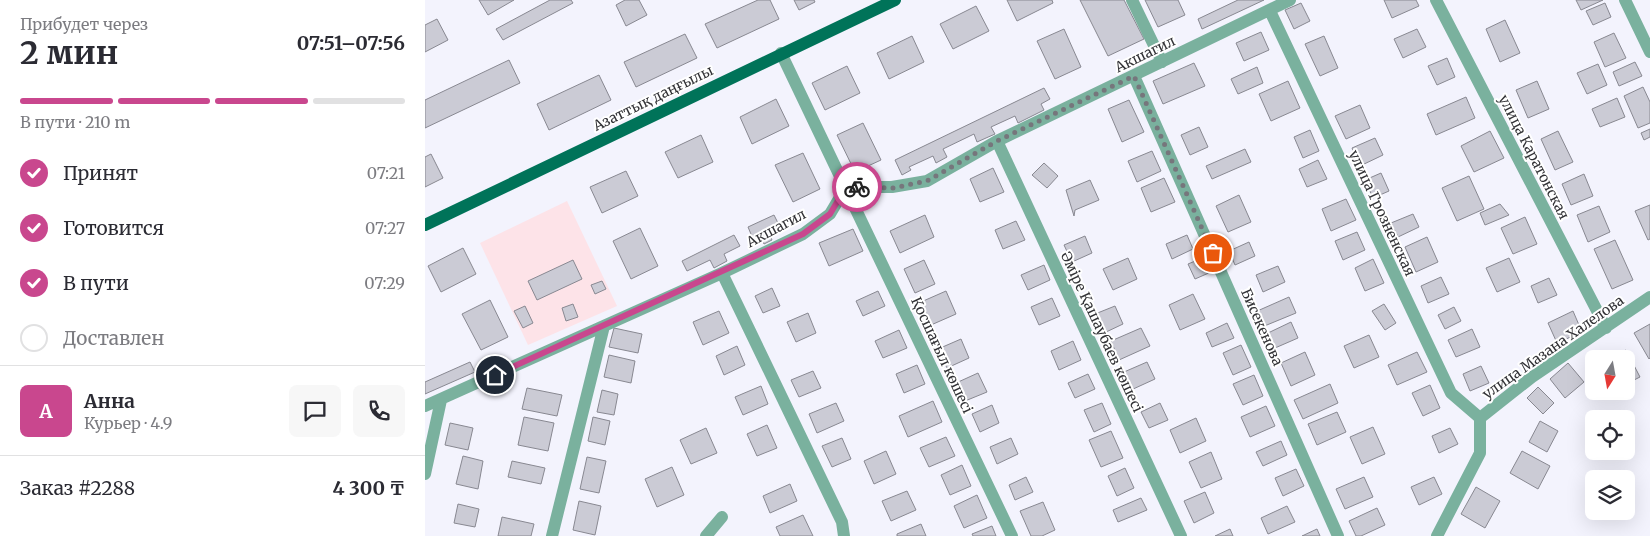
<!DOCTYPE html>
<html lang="ru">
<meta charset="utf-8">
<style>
body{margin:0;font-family:Merriweather,serif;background:#f7f7f7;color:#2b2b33;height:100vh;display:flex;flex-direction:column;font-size:19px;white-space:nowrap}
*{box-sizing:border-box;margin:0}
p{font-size:16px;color:#7c7c81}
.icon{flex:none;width:28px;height:28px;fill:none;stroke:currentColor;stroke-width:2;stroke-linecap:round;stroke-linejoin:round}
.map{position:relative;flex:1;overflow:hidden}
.details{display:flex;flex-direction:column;background:#fff;width:425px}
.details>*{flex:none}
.needle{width:32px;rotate:191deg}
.fabs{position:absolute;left:1160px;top:350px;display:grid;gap:10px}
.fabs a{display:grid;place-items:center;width:50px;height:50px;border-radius:8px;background:#fff;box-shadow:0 5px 20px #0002;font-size:25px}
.pin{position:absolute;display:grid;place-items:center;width:42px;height:42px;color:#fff;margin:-21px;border:2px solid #fff;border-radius:50%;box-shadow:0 1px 5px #0007}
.courier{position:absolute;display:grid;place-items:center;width:50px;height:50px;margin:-25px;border:4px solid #c9478e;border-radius:50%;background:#fff;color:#222;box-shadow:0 1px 6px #0007}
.overview em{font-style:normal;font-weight:700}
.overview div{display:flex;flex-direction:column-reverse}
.overview{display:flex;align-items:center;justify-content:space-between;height:85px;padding:0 20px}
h1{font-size:32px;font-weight:700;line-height:38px}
.bar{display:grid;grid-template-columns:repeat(4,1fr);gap:8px 5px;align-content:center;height:60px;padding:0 20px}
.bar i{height:6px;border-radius:4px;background:#e1e1e2}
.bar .current{background:#c9478e}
.bar p{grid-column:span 4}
.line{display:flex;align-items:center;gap:12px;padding:0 20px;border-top:1px solid #e1e1e2}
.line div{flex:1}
.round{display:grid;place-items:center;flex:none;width:52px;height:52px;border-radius:8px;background:#f7f7f7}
ol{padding:0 20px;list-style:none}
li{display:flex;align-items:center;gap:15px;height:55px}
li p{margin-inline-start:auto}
li .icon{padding:5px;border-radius:50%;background:#c9478e;color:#fff;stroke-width:4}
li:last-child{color:#7c7c81}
li i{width:28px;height:28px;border:2px solid #e1e1e2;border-radius:50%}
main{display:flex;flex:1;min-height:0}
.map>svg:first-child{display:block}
.education{fill:#fde3e8}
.building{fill:#cbcbd5;stroke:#888891}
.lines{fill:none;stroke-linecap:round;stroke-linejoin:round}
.street{stroke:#7ab19e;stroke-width:12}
.primary{stroke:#007359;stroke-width:12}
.done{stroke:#76767c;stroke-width:5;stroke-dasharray:0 9}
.route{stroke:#c9478e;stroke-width:6}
.labels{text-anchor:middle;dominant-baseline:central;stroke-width:4;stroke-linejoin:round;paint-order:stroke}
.street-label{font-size:14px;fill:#323236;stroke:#fff}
</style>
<main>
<section class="details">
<div class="overview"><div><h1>2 мин</h1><p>Прибудет через</p></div><em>07:51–07:56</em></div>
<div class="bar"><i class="current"></i><i class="current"></i><i class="current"></i><i></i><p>В пути · 210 m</p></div>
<ol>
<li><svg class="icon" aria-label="check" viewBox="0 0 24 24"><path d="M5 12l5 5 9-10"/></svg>Принят<p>07:21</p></li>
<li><svg class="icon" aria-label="check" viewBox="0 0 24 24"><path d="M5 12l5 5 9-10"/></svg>Готовится<p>07:27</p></li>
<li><svg class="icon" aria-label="check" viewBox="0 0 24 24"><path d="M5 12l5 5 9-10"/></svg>В пути<p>07:29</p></li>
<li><i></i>Доставлен</li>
</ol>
<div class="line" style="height:90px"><b class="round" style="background:#c9478e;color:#fff">А</b><div><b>Анна</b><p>Курьер · 4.9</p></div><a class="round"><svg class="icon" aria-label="chat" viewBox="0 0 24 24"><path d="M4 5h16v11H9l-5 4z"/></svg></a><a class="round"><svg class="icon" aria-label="phone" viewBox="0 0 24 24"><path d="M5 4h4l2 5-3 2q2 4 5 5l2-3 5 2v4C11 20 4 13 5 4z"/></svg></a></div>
<div class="line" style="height:65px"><div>Заказ #2288</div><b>4 300 ₸</b></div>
</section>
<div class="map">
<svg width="1225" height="536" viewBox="0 0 1225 536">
<rect width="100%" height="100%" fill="#f3f3fd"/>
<path class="education" d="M142,201L192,306L103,345L55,243Z"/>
<path class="building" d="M54,0H89L63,15Z
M125,0H146L148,3L78,40L71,29Z
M200,0H214L222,15L201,26L191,5Z
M333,0H345L354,19L292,48L280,24Z
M369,0H389L390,2L374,10Z
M582,0H627L628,3L592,21Z
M655,0H699L719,39L683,56Z
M720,0H753L760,15L733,27Z
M813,0H839L777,29L773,19Z
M959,0H991L994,6L967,18Z
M1151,0H1178L1156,10Z
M876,3L885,21L869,29L860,10Z
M1180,3L1186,17L1168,25L1161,11Z
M551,6L564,31L528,49L515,24Z
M12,19L23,40L0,52V25Z
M1080,20L1095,53L1075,62L1061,29Z
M639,29L656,67L630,79L612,41Z
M992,29L1001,47L978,58L969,39Z
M836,32L844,50L819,61L811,43Z
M1189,33L1201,58L1180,67L1169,42Z
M260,34L272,58L211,87L199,62Z
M487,36L499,62L464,79L452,53Z
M899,36L913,68L895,76L880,44Z
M1022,58L1030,77L1012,85L1003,66Z
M84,60L95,83L0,128V100Z
M1210,62L1217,76L1194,86L1188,72Z
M769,63L780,86L738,104L728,81Z
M1173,64L1182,85L1162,94L1152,73Z
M422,66L435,93L400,110L387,83Z
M832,67L838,83L813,94L806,79Z
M174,75L186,100L124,130L112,104Z
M863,81L875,108L846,121L834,94Z
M1112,81L1124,109L1103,118L1091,90Z
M1218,87L1225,102V123L1213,128L1199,96Z
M619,88L625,99L616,104L619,110L593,123L590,116L566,127L570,134L552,142L549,134L518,149L522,157L511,163L508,156L484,167L486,170L477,175L470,160Z
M1041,97L1050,118L1011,135L1002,114Z
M1192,98L1200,117L1175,127L1167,109Z
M351,99L364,126L327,144L315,117Z
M704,100L719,132L697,142L683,109Z
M935,105L945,128L921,139L910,116Z
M438,123L456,160L430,172L412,135Z
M774,127L783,147L765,155L756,135Z
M1225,129V137L1219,140L1216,133Z
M885,130L894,151L878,158L869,137Z
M1065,131L1079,158L1049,172L1036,146Z
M1133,131L1148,162L1130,170L1116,139Z
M276,135L288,162L253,178L240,152Z
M950,138L958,155L935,166L927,148Z
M820,149L826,162L787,179L781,166Z
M727,151L736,171L712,182L703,161Z
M378,153L395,189L368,202L350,165Z
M6,154L18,178L0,187V157Z
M893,160L902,179L882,187L874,169Z
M619,163L633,176L622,188L607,175Z
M568,168L579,192L555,202L545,179Z
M201,171L213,196L177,213L165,187Z
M956,173L964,191L948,198L940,180Z
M1159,174L1168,196L1146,205L1137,184Z
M1044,176L1059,209L1032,221L1017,188Z
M739,178L750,202L726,212L716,188Z
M665,180L674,200L650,210L649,216L641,190Z
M814,195L826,222L803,232L791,206Z
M921,199L931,220L906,231L897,209Z
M1075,204L1084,215L1060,225L1055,213Z
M1225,205V239L1223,240L1210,211Z
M1174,206L1185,232L1163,242L1152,215Z
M988,214L994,227L973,237L966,223Z
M349,215L353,223L361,219L364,226L345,235L347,240L339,244L335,236L328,239L323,227Z
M500,215L509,237L475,253L465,231Z
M1100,217L1112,244L1088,254L1076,228Z
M591,221L600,240L578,249L570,230Z
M215,228L233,266L206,279L188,241Z
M428,229L438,251L404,266L394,243Z
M932,232L940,250L918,260L910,241Z
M309,235L315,246L299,254L302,261L289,268L285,260L262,271L257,261Z
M762,235L768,249L747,259L741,244Z
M660,236L667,253L647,262L639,245Z
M1002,237L1013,262L991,272L980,247Z
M1190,240L1208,280L1187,289L1169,249Z
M824,242L830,256L810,265L804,251Z
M38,248L51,274L16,292L3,266Z
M780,257L786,272L770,279L763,264Z
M703,258L712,279L688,290L678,269Z
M1084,258L1095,282L1072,292L1061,268Z
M948,259L959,283L940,291L930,268Z
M148,260L157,279L112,300L103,281Z
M499,260L510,284L490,293L479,269Z
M619,265L625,280L603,290L596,275Z
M853,266L860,282L838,292L831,275Z
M1016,277L1024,294L1003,303L996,286Z
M1124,278L1132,295L1113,303L1106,286Z
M177,281L181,289L170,294L166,285Z
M347,288L355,306L338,313L330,296Z
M453,291L460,306L438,316L431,301Z
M521,291L531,314L506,325L496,302Z
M768,294L780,319L755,330L744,305Z
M864,297L871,313L837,327L830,312Z
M627,298L635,316L614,325L606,307Z
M65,300L83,337L56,350L37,314Z
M148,304L153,317L141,321L137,308Z
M959,304L971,323L960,330L947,311Z
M100,306L108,323L98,328L89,311Z
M690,306L698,324L679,333L670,314Z
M1029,307L1036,321L1020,329L1013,315Z
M294,311L304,333L278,345L268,322Z
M1148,311L1157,332L1132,343L1123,323Z
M383,313L391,333L371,342L362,322Z
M866,322L873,338L850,348L843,333Z
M802,323L809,338L787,347L781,333Z
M1225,324V358L1224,359L1209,333Z
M189,328L217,334L213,353L184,347Z
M716,328L725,346L694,360L686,341Z
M1047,329L1055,347L1031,357L1023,340Z
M474,330L482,348L458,358L450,341Z
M944,335L954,357L929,368L919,346Z
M536,339L544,358L522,368L513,349Z
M648,341L656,360L634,370L626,351Z
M816,345L826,367L808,375L798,353Z
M312,346L320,365L299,375L291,356Z
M1201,350L1215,377L1201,384V359H1184Z
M880,352L890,375L866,386L856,363Z
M992,352L1002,372L972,385L963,365Z
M184,355L210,361L206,383L179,377Z
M45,362L50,372L0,394V382Z
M722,362L730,379L706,390L699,372Z
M1143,363L1159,382L1140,398L1125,379Z
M492,365L500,384L479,393L471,374Z
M1056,366L1064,383L1045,391L1038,374Z
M388,371L396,388L374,397L366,380Z
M553,373L562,392L540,401L531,383Z
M663,374L670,389L650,398L643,383Z
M829,375L838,396L818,405L808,384Z
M905,384L913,403L878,419L869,400Z
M1005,385L1015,408L998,416L987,393Z
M336,386L343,404L318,415L310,397Z
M1113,387L1129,403L1118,414L1102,398Z
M102,388L137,395L132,416L97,409Z
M177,390L193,394L189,415L172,412Z
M508,401L517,422L483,437L474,416Z
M411,403L419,421L392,433L384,414Z
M677,403L686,424L669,432L659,410Z
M735,403L743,420L724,428L716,412Z
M567,405L574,423L555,432L547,414Z
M841,406L850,426L825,437L816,417Z
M912,412L921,432L892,445L883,424Z
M99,417L129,423L123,451L93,445Z
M168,417L185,421L180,445L163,441Z
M771,418L781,441L755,453L745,430Z
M1115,421L1133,431L1122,452L1104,442Z
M25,423L48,428L43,450L20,445Z
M342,425L352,448L332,456L322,434Z
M948,427L960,454L937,464L925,437Z
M281,428L292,453L266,464L255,440Z
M1025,428L1033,444L1014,453L1007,436Z
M686,431L698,458L676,467L664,440Z
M521,437L530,456L504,467L495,448Z
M417,438L426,459L407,467L397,446Z
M586,438L593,454L572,464L565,447Z
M856,441L862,455L838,466L831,452Z
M461,451L471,474L449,484L439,461Z
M1097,451L1125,466L1113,489L1085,473Z
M786,452L797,479L776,488L764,462Z
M38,456L58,461L53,489L31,484Z
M162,457L181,461L174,493L155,489Z
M87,461L120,468L116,484L83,477Z
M537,465L546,486L525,495L516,475Z
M247,467L259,495L232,507L220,479Z
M700,468L709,488L692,496L683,476Z
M871,469L879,486L858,496L850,478Z
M601,477L608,492L590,500L584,485Z
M939,477L948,497L920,509L911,489Z
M1009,477L1017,494L994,505L986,487Z
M365,484L372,501L345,513L338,496Z
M1051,487L1075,501L1060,528L1036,514Z
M482,491L491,510L466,521L457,501Z
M780,492L789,513L769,523L759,501Z
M552,495L562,518L539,528L529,506Z
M716,498L722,510L693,522L688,510Z
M154,501L176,506L170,535L148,530Z
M618,502L630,530L617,536H606L595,511Z
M33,504L54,509L50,527L29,523Z
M862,506L870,522L843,534L836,518Z
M952,508L960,525L936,536H931L924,521Z
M378,515L388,536H355L351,527Z
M77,517L109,524L106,536H73Z
M496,524L501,536H472V534Z
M567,526L571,536H548L547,534Z
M805,529L808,536H790Z
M892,529L895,536H877Z"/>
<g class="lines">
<path class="street" d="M707,0L737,62
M1011,0L1181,328
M1200,0L1225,52
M845,11L1026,393L1055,418
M356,53L587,536
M709,76L913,536
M572,141L756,536
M297,273L417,522L419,536
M0,406L297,273L378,234L405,214L421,187H467L502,181L572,141L865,0
M0,474L16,400
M127,536L179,326
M281,536L297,517
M1012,536L1055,453V418L1107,377L1225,297"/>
<path class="primary" d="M0,225L470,0"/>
</g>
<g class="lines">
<path class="done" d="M432,187L468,188L502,181L572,141L709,76L788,253"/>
<path class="route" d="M70,375L378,234L405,214L421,187H432"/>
</g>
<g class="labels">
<g class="street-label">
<text transform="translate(720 54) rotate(-26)">Акшагил</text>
<text transform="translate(228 98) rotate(-26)">Азаттық даңғылы</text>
<text transform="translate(1109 157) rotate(63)">улица Каратонская</text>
<text transform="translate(957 213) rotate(65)">улица Грозненская</text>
<text transform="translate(351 228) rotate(-28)">Акшагил</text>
<text transform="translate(837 327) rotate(66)">Бисекенова</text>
<text transform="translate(677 332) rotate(65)">Әміре Қашаубаев көшесі</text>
<text transform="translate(1128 347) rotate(-35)">улица Мазана Халелова</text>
<text transform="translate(517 355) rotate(65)">Қосшағыл көшесі</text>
</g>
</g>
</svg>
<div class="fabs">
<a><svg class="needle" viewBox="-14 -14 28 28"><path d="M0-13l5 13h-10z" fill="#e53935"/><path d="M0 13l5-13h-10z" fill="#7c7c81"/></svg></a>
<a><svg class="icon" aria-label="locate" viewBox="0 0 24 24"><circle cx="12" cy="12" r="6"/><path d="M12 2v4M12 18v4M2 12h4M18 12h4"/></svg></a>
<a><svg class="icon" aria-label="layers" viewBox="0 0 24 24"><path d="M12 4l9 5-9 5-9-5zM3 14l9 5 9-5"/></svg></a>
</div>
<div class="pin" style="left:788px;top:253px;background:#ea580c"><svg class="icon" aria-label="bag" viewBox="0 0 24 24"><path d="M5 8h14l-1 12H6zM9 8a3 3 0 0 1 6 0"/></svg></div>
<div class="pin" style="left:70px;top:375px;background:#1f2937"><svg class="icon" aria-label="home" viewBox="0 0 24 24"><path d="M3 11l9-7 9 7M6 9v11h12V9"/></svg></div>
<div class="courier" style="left:432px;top:187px"><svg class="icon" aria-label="bike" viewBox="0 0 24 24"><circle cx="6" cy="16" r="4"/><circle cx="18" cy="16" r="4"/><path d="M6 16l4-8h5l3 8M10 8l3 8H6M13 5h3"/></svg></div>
</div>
</main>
